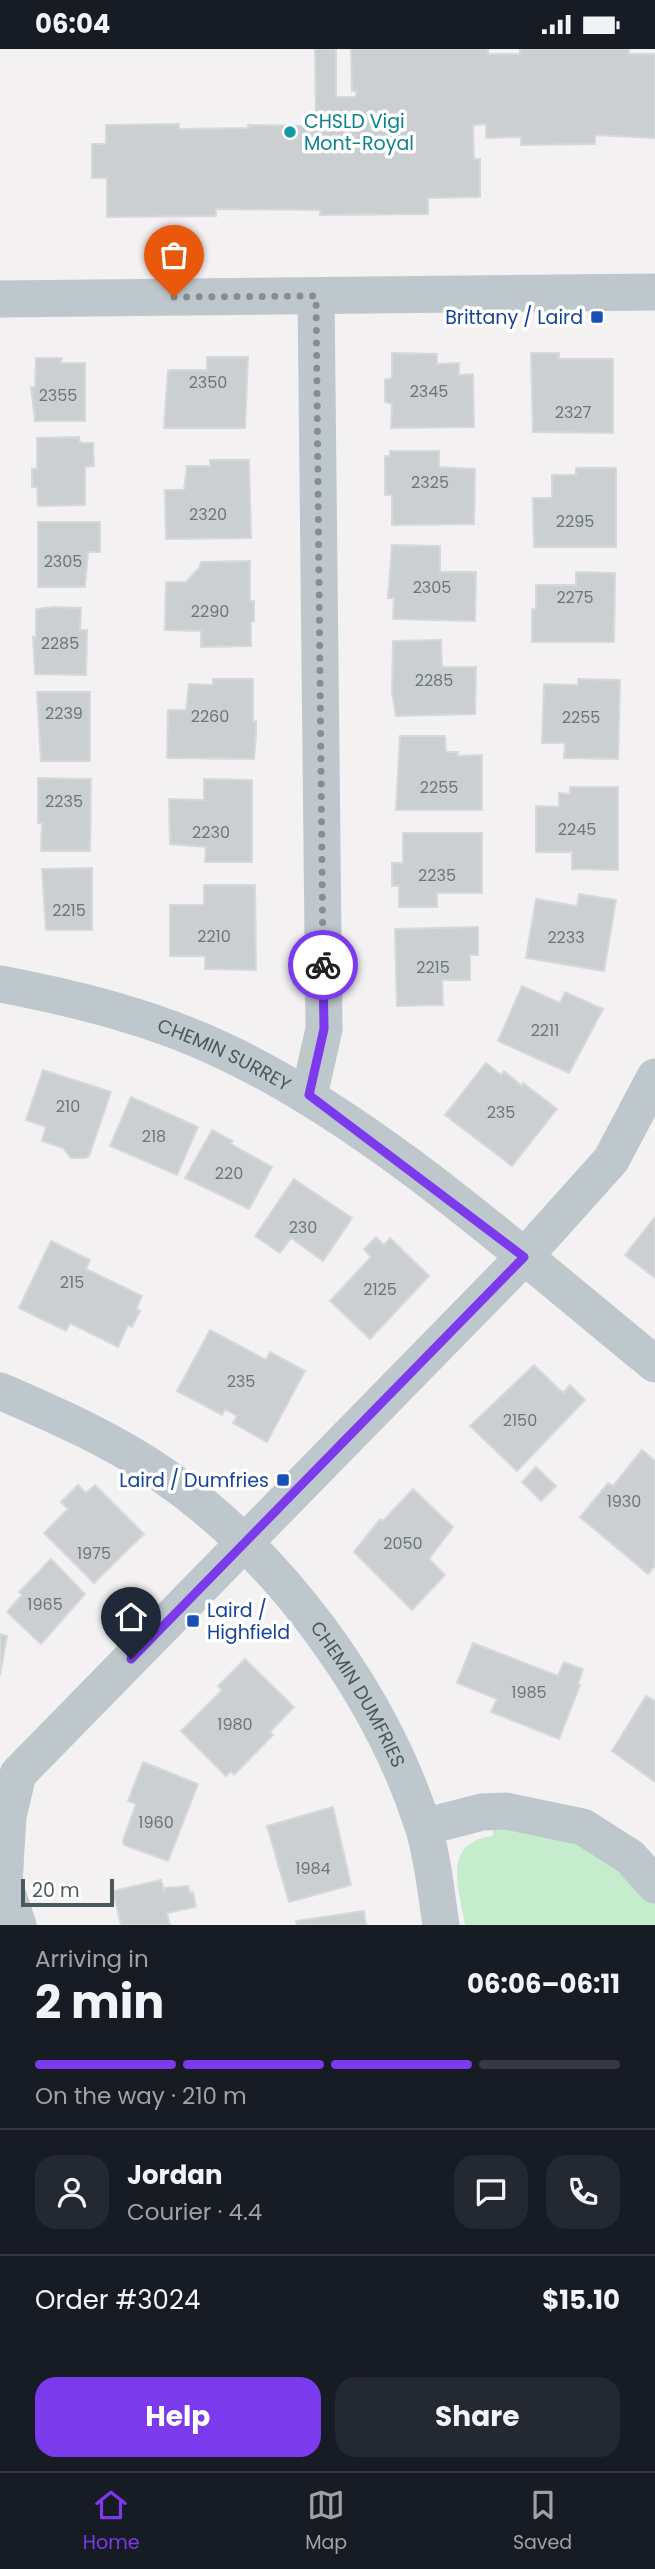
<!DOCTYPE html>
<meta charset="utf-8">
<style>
body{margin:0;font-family:Poppins,sans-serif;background:#242831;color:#f1f3f6;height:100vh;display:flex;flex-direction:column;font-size:26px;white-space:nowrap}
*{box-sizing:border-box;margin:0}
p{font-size:23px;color:#9ea1a6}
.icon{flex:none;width:38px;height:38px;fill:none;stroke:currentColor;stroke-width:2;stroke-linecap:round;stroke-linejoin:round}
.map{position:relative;height:1876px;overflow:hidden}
.drawer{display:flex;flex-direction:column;background:#171b24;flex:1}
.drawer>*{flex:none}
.scale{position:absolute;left:21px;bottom:18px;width:93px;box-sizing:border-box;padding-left:7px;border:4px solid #4b585d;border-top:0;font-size:19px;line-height:24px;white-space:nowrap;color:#4b585d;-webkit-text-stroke:5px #fff;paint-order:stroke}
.pin{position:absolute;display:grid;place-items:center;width:60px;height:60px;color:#fff;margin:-72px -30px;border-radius:50% 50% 50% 0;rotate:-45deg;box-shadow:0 0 7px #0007}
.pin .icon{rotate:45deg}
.courier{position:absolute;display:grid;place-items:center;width:70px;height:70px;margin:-35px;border:5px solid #7c3aed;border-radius:50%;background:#fff;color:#222;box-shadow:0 2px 9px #0007}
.overview em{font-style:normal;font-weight:700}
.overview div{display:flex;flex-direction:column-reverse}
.overview{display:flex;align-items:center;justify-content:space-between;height:119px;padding:0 35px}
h1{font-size:46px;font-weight:700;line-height:52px}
.bar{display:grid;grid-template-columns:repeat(4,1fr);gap:10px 7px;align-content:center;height:84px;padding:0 35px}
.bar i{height:9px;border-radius:5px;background:#363941}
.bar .current{background:#7c3aed}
.bar p{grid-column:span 4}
.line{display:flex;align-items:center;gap:18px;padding:0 35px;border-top:2px solid #363941}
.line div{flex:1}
.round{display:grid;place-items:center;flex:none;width:74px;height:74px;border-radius:21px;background:#242831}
.primary-button{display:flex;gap:14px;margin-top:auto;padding:14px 35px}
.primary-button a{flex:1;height:80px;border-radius:21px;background:#7c3aed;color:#fff;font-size:28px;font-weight:700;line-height:80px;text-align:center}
.primary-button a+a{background:#242831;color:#f1f3f6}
.status{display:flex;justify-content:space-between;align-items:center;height:49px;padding:0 35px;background:#171b24;direction:ltr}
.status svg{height:19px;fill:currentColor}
.dock{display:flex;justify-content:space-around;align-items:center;height:98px;border-top:2px solid #363941;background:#171b24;font-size:19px;color:#9ea1a6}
.dock a{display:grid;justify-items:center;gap:4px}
.dock .current{color:#7c3aed}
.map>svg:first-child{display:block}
.green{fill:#c5eccd}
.building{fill:#cccfd2;stroke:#d6d9dc;stroke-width:2}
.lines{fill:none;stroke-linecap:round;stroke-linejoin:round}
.minor{stroke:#bec8cc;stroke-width:37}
.done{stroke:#868e91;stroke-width:7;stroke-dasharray:0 12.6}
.route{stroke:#7c3aed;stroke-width:9}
.culture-dot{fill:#0f9aa8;stroke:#fff;stroke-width:2.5}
.transit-dot{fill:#1a4fb4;stroke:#fff;stroke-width:2.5}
.labels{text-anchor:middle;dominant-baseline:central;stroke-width:7;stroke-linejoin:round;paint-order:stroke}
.number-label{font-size:16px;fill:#6b767a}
.culture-label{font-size:19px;fill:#0d838f;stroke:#fff;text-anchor:start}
.transit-label{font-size:19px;fill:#164399;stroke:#fff;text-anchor:end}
.street-label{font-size:19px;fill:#4b585d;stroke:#fff}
</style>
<div class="status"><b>06:04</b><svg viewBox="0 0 49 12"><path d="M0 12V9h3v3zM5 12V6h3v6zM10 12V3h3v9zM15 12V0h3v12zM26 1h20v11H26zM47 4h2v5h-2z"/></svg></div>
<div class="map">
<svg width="655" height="1876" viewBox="0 0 655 1876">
<rect width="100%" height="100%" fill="#f3f1f2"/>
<path class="green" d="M583,1778L655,1836V1876H465C459,1840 441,1793 493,1787V1781Z"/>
<path class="building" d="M315,0H336V48H356V42H352L351,0H488V5H520V0H629V5H655V89L595,86V95L521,96V88L486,89V75L473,76L474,110H480V148L428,149V165L320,166V161L216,160V167L107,168V129H92V95H106V76L179,75V80L249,79L248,76L357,78L356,70H316Z
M392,304L437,305V315L459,314V326L473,325L474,378L391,379L392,355L385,353V331L392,329Z
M531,304H559V310H613V384L533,383Z
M207,308H248L245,379H164L168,321H207Z
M36,309H62L61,314H85V372H35L31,338H35Z
M79,388L80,394H93L94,417L85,418V456L38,457L37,438H32V420H37V389Z
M390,402H439V418L475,420L474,475L392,476V446H385V407H390Z
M210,411H249L251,489L166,490L165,441H184L187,417H210Z
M576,419H616V498H534L533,449H552V426H576Z
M38,473H100V503H88L85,538H38Z
M392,496L440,497V523H476L475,572L393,570L394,549H388Z
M250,512V552H254V572L251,573V597L201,598V582L165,581L166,533H186L200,518L201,513Z
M576,523L615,524L614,593H532V560H536V536H576Z
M55,558L81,559L80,581H87L86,626L35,625L33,588L36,589V560Z
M441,591L442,618H476L475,665L396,667L392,644L393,592Z
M213,630H253V673L256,672V686L254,710L167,709L168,661H186L189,635L213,636Z
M578,630L620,631L618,710L564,709L565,694H542L544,635L578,636Z
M37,643H90V712H41Z
M400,687H445L446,703H458V707L482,706V761H396Z
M38,729L91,730L90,802H41L42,774H38Z
M204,730L252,731V813H205L206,798L170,795L169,750L204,751Z
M570,738H618V821L572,820V803H536V757L559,758V744L570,745Z
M403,784H482V844H437V858H399V837H392V814H403Z
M92,819V881H46L42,820Z
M204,836H255L256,921L205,920V907H170V856H204Z
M579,845L616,851L604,922L526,909L536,850L577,857Z
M478,878V906H470V931H442L443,956L397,957L395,880Z
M522,937L560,954L565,943L603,960L569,1024L498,992Z
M486,1014L501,1026L504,1022L522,1037L523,1034L557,1060L512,1117L445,1066Z
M43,1021L111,1043L89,1107L84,1109H71L63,1099L42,1092L46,1078L26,1071Z
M131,1048L198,1078L177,1126L110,1097Z
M212,1081L233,1092L231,1095L272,1118L249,1160L185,1129Z
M294,1130L352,1169L323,1212L291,1189L280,1204L255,1187Z
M655,1168V1229L625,1206Z
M376,1188L384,1196L390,1189L429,1227L370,1290L330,1252L371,1208L364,1200Z
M51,1192L90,1211L86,1220L142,1247L136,1260L140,1262L132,1278L128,1276L118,1298L70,1274L66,1282L19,1259Z
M210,1281L266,1311L270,1303L305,1322L267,1393L233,1374L237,1367L225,1360L222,1366L177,1342Z
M534,1316L563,1344L570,1336L585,1351L517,1422L470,1377Z
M642,1401L655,1412V1517L648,1525L580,1468L608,1434L613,1437Z
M536,1418L556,1437L541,1452L522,1433Z
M78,1436L86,1444L95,1436L144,1485L94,1534L44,1484L68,1460L61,1453Z
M413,1440L453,1478L429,1510L445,1526L412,1561L354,1503L380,1470L383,1472Z
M51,1510L85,1545L41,1595L7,1563L22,1546L19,1543Z
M0,1585L7,1587L0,1626Z
M473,1594L558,1627L564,1613L583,1620L578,1635L580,1636L559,1690L491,1663L497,1650L457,1634Z
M245,1610L294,1658L270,1683L273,1686L234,1726L231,1722L226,1727L181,1682L222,1641L218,1637Z
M646,1647L655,1652V1733L612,1702Z
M143,1713L198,1735L168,1812L124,1796L123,1791L136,1755L128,1752Z
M333,1758L351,1836L289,1853L267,1777Z
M161,1831L164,1842L165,1839L188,1837L190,1844L193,1843L196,1858L167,1864L170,1876H121L113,1842Z
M364,1862L366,1876H297L296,1872Z"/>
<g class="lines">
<g class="minor">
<path d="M0,250L655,243"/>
<path id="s1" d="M0,935C78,950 156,969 228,1004C380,1077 524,1209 655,1315"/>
<path d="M309,1047L324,980L316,247"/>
<path id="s2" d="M0,1342C55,1366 111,1390 160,1424C278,1505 379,1641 423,1777C433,1808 436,1844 441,1876"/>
<path d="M424,1778L482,1763L506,1762L583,1778L630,1808L655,1836"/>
<path d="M18,1876L4,1835L8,1767L18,1725L524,1208L611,1111L655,1028"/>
</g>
</g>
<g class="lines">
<path class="done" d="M174,248L316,247L323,916"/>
<path class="route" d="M131,1610L524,1208L309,1046L324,980L323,916"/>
</g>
<circle class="culture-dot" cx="290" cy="83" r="7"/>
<g class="transit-dot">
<rect x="590" y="261" width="14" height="14" rx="3.5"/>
<rect x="276" y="1424" width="14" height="14" rx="3.5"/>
<rect x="186" y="1565" width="14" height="14" rx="3.5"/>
</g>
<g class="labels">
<g class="number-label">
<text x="208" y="333">2350</text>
<text x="429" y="342">2345</text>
<text x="58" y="346">2355</text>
<text x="573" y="363">2327</text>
<text x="430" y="433">2325</text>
<text x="208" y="465">2320</text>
<text x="575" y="472">2295</text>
<text x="63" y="512">2305</text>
<text x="432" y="538">2305</text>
<text x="575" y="548">2275</text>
<text x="210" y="562">2290</text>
<text x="60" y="594">2285</text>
<text x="434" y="631">2285</text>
<text x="64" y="664">2239</text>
<text x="210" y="667">2260</text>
<text x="581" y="668">2255</text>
<text x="439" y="738">2255</text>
<text x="64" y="752">2235</text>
<text x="577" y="780">2245</text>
<text x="211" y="783">2230</text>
<text x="437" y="826">2235</text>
<text x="69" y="861">2215</text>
<text x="214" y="887">2210</text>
<text x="566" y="888">2233</text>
<text x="433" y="918">2215</text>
<text x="545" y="981">2211</text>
<text x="68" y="1057">210</text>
<text x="501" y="1063">235</text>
<text x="154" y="1087">218</text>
<text x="229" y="1124">220</text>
<text x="303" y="1178">230</text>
<text x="72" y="1233">215</text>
<text x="380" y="1240">2125</text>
<text x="241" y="1332">235</text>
<text x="520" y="1371">2150</text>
<text x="624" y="1452">1930</text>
<text x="403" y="1494">2050</text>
<text x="94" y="1504">1975</text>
<text x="45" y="1555">1965</text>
<text x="529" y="1643">1985</text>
<text x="235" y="1675">1980</text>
<text x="156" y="1773">1960</text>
<text x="313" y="1819">1984</text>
</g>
<g class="culture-label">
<text x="304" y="72">CHSLD Vigi<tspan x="304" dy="22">Mont-Royal</tspan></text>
</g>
<g class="transit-label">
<text x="583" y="268">Brittany / Laird</text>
<text x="269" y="1431">Laird / Dumfries</text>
<text x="207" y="1561" text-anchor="start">Laird /<tspan x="207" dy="22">Highfield</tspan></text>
</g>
<g class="street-label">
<text stroke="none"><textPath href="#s1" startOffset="236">CHEMIN SURREY</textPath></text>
<text stroke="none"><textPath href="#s2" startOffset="480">CHEMIN DUMFRIES</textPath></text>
</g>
</g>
</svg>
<div class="scale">20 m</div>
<div class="pin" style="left:174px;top:248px;background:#ea580c"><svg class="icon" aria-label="bag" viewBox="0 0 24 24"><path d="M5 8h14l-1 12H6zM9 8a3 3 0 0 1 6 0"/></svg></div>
<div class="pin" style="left:131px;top:1610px;background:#1f2937"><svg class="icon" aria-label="home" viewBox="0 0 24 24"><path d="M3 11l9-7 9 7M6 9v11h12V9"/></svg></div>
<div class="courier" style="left:323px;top:916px"><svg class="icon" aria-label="bike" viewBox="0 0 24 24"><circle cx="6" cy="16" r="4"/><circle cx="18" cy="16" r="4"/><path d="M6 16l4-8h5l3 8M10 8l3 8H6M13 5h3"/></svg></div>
</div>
<section class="drawer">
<div class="overview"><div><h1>2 min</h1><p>Arriving in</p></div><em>06:06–06:11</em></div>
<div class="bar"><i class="current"></i><i class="current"></i><i class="current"></i><i></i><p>On the way · 210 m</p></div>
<div class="line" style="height:126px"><a class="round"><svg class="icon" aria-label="person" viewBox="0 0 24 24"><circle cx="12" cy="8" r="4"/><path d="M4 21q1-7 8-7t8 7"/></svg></a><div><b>Jordan</b><p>Courier · 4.4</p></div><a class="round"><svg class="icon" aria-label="chat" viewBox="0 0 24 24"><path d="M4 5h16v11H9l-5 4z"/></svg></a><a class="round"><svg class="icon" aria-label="phone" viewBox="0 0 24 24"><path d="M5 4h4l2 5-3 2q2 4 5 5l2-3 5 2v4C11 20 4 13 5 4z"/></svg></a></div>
<div class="line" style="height:91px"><div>Order #3024</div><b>$15.10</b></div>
<div class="primary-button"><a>Help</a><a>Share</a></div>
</section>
<nav class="dock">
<a class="current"><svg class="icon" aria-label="home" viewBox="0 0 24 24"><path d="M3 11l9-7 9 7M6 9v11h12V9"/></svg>Home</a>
<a><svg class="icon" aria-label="map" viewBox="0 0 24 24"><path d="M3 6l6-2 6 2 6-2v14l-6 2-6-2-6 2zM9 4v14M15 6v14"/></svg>Map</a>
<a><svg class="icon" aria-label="saved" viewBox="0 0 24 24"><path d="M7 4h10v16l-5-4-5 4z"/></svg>Saved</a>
</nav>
